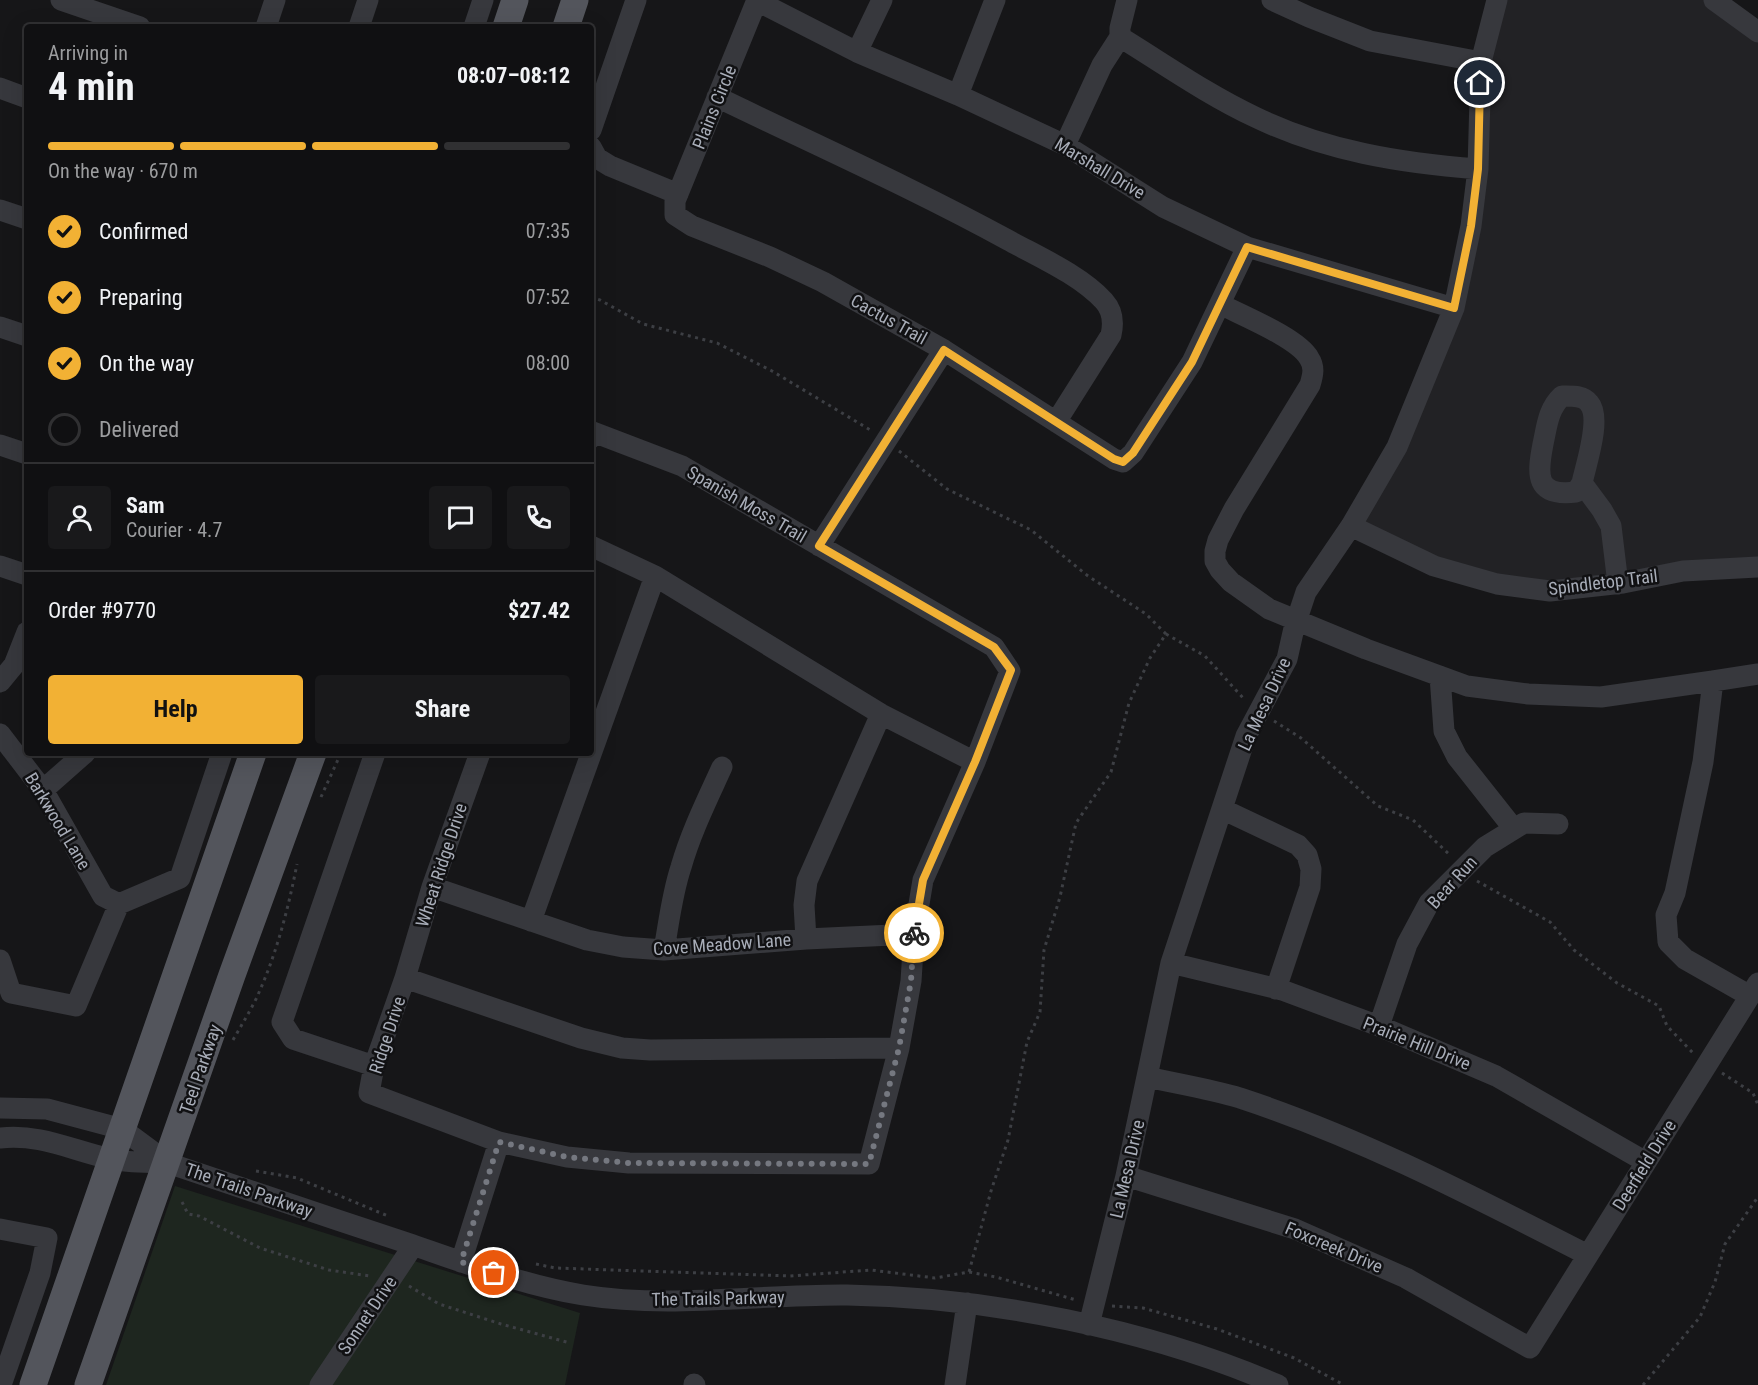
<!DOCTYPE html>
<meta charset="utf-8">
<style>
body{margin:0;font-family:"Roboto Condensed",sans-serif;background:#19191b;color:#f1f3f6;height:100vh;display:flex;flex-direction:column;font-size:22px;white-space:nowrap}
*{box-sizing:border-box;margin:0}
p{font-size:20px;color:#9c9d9f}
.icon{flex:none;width:33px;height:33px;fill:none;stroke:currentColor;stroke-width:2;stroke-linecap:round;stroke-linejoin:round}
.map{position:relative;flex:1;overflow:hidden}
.details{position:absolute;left:24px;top:24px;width:570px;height:732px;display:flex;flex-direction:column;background:#101012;border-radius:6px;box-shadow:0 6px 24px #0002,0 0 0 2px #303032}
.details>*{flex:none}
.pin{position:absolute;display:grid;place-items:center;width:51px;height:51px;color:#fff;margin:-26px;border:3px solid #fff;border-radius:50%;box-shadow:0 2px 6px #0007}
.courier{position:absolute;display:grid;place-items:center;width:60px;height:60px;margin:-30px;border:4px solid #f2b134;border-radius:50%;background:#fff;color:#222;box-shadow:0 2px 8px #0007}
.overview em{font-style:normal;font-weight:700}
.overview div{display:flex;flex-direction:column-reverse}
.overview{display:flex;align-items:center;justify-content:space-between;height:102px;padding:0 24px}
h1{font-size:39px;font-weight:700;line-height:45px}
.bar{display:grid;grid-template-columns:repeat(4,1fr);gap:9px 6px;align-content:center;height:72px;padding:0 24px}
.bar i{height:8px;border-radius:4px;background:#303032}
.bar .active{background:#f2b134}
.bar p{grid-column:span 4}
.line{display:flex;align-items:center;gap:15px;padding:0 24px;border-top:2px solid #303032}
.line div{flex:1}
.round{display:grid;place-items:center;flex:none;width:63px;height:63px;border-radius:6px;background:#19191b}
ol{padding:0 24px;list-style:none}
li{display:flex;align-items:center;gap:18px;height:66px}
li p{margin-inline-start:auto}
li .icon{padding:6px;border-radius:50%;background:#f2b134;color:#111;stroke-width:4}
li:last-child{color:#9c9d9f}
li i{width:33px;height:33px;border:3px solid #303032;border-radius:50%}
.action{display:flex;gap:12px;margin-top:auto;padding:12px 24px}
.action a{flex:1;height:69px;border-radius:6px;background:#f2b134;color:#111;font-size:24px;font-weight:700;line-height:69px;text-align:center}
.action a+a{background:#19191b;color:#f1f3f6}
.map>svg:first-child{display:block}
.built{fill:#222225}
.green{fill:#1e261f}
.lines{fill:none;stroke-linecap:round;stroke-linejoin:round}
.path{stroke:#3d3f44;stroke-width:3;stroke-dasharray:3 4.5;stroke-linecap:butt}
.minor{stroke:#37383d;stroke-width:21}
.major{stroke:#53555c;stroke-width:27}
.done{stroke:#757880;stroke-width:6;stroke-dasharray:0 10.8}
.route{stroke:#f2b134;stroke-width:8}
.labels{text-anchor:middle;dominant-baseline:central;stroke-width:5;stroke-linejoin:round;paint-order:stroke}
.street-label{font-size:18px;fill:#a8adb8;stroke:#111113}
</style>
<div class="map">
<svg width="1758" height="1385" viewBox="0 0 1758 1385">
<rect width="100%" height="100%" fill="#161618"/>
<path class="built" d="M1497,0H1714L1758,32V567L1623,583L1497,584L1351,526L1454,308Z"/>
<path class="green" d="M175,1186L580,1313L565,1385H106Z"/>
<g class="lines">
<path class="path" d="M591,297L600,300L643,324L717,343L772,371L872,431
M899,451L947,489L1031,530L1088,576L1146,614L1166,634L1150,658L1129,703L1111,772L1076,823L1060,897L1044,950L1040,1012L1027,1042L1008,1140L991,1191L969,1272
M1166,634L1205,656L1244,699
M1274,721L1301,738L1378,806L1413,820L1451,856
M321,797L341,753
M1477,881L1550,922L1574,950L1617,983L1659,1006L1667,1026L1694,1054
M233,1040C241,1026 249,1013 256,999C276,956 288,910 297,864
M1722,1073L1753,1093L1758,1105
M256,1171L297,1178L388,1216
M182,1202L188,1214L199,1216L260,1248L329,1270L370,1276
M536,1264L555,1268L790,1276L871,1270L935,1278L969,1272L996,1277L1076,1300
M409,1286L439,1304L501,1324L570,1343
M1112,1306L1143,1308L1217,1329L1294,1358L1344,1385
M1643,1385L1700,1317L1715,1282L1725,1244L1758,1197"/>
<path class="minor" d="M61,0L140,27
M757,0L675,201V215L692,226L770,257L823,282L944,350L1114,459L1123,462L1133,453L1192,362L1247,247
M1127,0L1120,28V37C1164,64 1208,95 1255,117C1325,151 1401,163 1478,169
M1272,0L1309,17L1370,41L1481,62
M1714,0L1758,32
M757,1L857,52L958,95L1065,145L1163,207L1247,247L1454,308
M266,27L275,0
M359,27L368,0
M474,27L483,0
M857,52L882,0
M0,88L27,98
M958,95L995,0
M717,97C814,144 913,188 1008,240C1039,257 1080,275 1104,301C1113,311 1114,322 1111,335L1056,422
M591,130L636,0
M1065,145L1102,65L1120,37
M591,147L597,158L610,166L678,194
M0,210L27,219
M1220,304C1241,315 1298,338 1309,358C1315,367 1313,375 1310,385L1234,509L1218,540L1215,551V561L1220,570L1231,582L1269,609L1366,649L1467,686L1528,694L1601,697L1713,681
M0,327L27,336
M0,445L27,454
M1582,483C1586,464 1602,418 1589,403C1583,395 1572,396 1562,396C1548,409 1547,426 1543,444C1537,475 1535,497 1576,492L1582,483L1602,510L1611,526L1618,584
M1351,526L1434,566L1497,584L1550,591L1623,583L1683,571L1758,567
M591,546L655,576L881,714L975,762
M819,546L944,350
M0,566L27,575
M1440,676L1444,731L1457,757L1514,829
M0,682L14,665L27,632
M0,734L43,790L103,896L119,904
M480,753L432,887L405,978L374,1066L369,1093L499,1142L567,1157L629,1163L869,1164L899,1048L911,981L914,934L923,880L975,762L1010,671L994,647L682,466L593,432L591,438
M43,790L85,753
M1222,809L1298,845L1307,855L1311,869L1310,887L1276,989
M432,887L587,940L623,947L664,950L806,939L914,934
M531,921L655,576
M806,939L804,905L807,881L881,714
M664,950C669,922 672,894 681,867C691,832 707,800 722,767
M0,960L11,993L76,1006L119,904L180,878L222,753
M1171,963L1282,990L1379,1026L1496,1076L1646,1162
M405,978L581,1038L622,1048L650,1050L899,1048
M1750,996L1685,959L1668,942L1666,915L1675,893L1703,762L1713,681L1758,674
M1379,1026L1407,944L1429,903L1485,847L1524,823L1558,824
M374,1066L293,1039L282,1022L375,753
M1147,1077C1178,1084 1210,1089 1240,1098C1362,1138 1474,1197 1588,1255
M0,1108L47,1109L122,1129L168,1163
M0,1138C39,1133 74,1151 111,1159C129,1163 149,1162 168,1163C247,1189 327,1217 407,1243C465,1263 523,1285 583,1295C670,1309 760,1294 847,1295C988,1297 1149,1329 1278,1385
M1126,1176L1295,1229L1406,1278L1530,1348L1758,983
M0,1229L47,1238L40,1273L1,1385
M461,1262L499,1142
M1089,1325L1126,1176L1171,963L1246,736L1287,659L1294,628L1306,592L1351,526L1397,447L1454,308L1471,226L1478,169L1481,62L1497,0
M694,1384L695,1385
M320,1385L413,1246
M955,1385L967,1303"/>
<path class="major" d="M506,27L515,0
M566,27L575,0
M33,1385L253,753
M88,1385L232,975L313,753"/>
</g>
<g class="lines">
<path class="done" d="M494,1273L461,1262L499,1142L567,1157L629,1163L869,1164L899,1048L911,981L914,933"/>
<path class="route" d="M914,933L923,880L975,762L1011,670L994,647L819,546L944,350L1114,459L1123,462L1133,453L1192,362L1247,247L1454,308L1471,226L1478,169L1480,83"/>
</g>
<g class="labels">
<g class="street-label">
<text transform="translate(714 107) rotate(-68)">Plains Circle</text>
<text transform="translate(1100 168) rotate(31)">Marshall Drive</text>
<text transform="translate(889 319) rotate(29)">Cactus Trail</text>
<text transform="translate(747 504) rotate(30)">Spanish Moss Trail</text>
<text transform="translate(1603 582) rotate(-7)">Spindletop Trail</text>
<text transform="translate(1264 704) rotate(-65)">La Mesa Drive</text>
<text transform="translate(58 821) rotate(59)">Barkwood Lane</text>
<text transform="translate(441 865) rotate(-72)">Wheat Ridge Drive</text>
<text transform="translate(1452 882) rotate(-48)">Bear Run</text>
<text transform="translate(722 944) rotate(-4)">Cove Meadow Lane</text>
<text transform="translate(387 1035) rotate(-72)">Ridge Drive</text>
<text transform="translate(1417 1043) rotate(22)">Prairie Hill Drive</text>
<text transform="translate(200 1069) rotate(-71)">Teel Parkway</text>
<text transform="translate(1644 1165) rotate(-58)">Deerfield Drive</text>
<text transform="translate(1127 1169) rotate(-77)">La Mesa Drive</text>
<text transform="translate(249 1190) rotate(19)">The Trails Parkway</text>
<text transform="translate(1334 1247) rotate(23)">Foxcreek Drive</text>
<text transform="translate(718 1298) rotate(-1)">The Trails Parkway</text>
<text transform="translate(367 1315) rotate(-56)">Sonnet Drive</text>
</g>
</g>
</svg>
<div class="pin" style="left:494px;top:1273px;background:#ea580c"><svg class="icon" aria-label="bag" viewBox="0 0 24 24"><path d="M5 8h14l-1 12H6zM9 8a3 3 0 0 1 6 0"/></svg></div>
<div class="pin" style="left:1480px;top:83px;background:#1f2937"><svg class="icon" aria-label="home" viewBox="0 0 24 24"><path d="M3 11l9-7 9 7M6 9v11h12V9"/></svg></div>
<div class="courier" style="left:914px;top:933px"><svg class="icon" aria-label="bike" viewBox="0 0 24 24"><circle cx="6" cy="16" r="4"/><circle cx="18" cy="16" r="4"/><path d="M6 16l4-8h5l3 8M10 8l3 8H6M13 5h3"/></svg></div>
<section class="details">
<div class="overview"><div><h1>4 min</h1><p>Arriving in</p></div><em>08:07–08:12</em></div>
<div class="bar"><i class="active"></i><i class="active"></i><i class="active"></i><i></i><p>On the way · 670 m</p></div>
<ol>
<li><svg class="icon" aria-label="check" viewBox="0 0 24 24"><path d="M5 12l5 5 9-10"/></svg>Confirmed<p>07:35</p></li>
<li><svg class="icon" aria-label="check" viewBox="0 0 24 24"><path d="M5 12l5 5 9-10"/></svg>Preparing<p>07:52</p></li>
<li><svg class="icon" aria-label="check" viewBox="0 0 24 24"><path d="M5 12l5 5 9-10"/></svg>On the way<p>08:00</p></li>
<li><i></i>Delivered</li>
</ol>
<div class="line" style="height:108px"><a class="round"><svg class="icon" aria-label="person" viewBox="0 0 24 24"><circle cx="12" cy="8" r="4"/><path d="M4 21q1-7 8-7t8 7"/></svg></a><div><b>Sam</b><p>Courier · 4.7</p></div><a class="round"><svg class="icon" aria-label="chat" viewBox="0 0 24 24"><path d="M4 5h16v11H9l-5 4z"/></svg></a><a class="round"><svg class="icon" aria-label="phone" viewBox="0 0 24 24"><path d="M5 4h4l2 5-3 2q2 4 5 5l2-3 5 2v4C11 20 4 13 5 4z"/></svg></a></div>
<div class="line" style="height:78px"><div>Order #9770</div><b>$27.42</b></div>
<div class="action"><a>Help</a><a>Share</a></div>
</section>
</div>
